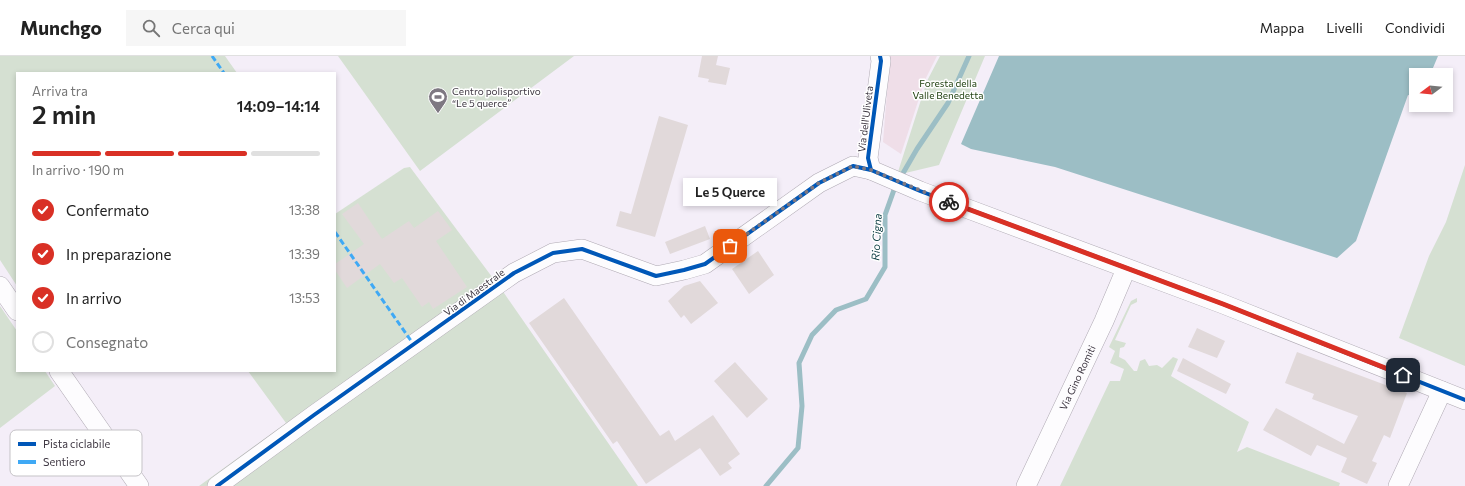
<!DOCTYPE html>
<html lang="it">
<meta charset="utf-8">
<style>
body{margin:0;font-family:Commissioner,sans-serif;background:#f6f6f6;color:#222;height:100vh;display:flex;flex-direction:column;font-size:15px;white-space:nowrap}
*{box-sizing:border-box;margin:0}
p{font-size:13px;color:#767676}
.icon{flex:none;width:22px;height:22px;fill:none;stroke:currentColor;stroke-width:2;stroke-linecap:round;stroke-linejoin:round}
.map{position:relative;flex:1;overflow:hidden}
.sheet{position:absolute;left:16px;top:16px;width:320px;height:300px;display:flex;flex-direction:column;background:#fff;border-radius:0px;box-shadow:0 2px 6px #0003}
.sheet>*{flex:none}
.needle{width:26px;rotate:254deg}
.fabs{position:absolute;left:1409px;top:12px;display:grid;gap:8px}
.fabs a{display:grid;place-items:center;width:44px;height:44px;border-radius:0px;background:#fff;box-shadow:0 2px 6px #0003;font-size:20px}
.pin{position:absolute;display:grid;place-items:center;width:34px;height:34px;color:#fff;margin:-17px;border-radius:8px;box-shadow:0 2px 6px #0006}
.courier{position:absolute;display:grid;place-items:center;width:40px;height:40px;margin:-20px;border:3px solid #d93025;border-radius:50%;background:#fff;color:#222;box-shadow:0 1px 5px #0007}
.bubble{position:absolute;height:28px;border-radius:0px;background:#fff;box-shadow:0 2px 6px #0003;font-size:13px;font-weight:600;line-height:28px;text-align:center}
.headline em{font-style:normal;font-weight:600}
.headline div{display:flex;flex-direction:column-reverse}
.headline{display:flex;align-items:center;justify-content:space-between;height:68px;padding:0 16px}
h1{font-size:26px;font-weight:600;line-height:30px}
.bar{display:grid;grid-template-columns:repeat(4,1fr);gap:6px 4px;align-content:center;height:48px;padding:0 16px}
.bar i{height:5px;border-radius:3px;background:#e0e0e0}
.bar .active{background:#d93025}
.bar p{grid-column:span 4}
ol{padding:0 16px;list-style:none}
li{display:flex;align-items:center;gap:12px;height:44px}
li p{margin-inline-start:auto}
li .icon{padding:4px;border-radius:50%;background:#d93025;color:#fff;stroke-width:4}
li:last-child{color:#767676}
li i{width:22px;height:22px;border:2px solid #e0e0e0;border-radius:50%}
header{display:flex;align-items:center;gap:24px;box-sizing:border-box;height:56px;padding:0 20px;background:#fff;border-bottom:1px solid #e0e0e0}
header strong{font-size:19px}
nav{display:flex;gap:22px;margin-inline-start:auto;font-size:14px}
.search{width:280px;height:36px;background:#f6f6f6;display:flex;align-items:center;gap:10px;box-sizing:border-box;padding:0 14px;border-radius:0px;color:#767676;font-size:15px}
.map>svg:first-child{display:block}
.industrial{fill:#efdee8}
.green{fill:#d5e0d2}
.water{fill:#9cbec5}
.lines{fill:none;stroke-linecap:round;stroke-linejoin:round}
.stream{stroke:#9cbec5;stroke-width:5}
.building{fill:#e1d9da}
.minor-casing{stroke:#b0aab4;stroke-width:20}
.minor{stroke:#fdfcfe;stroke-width:19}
.quiet{stroke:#3fa9f5;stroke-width:3;stroke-dasharray:6 3;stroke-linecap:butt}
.cycleway-casing{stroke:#fff;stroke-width:6}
.cycleway{stroke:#0057b8;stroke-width:4}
.done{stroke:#7e7882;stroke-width:4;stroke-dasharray:0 7.2}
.route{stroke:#d93025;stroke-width:5}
.labels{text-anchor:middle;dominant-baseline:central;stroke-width:3;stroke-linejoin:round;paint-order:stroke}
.park-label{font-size:10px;fill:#1d3e0d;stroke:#fff}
.poi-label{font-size:10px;fill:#3f3843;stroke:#fff;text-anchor:start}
.street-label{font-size:10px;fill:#3f3843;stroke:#fff}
.water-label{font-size:11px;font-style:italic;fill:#17464b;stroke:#fff}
.key{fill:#fff;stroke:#c5c3c7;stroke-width:1}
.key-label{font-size:11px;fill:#3f3843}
</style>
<header>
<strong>Munchgo</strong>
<div class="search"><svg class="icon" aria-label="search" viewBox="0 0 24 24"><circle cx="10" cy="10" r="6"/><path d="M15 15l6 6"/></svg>Cerca qui</div>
<nav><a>Mappa</a><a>Livelli</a><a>Condividi</a></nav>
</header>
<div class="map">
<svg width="1465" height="430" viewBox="0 0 1465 430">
<rect width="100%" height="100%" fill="#f4eef8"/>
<path class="industrial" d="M890,0H937L925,24L901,98L883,86Z"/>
<path class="green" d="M0,0H225L237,17H17V230L0,204Z
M338,0H574L420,115Z
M940,0H985L939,109L897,119L927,25Z
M1465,109V310L1399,282L1429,200L1446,166Z
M410,111L504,237L638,430H199L286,367L248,315H335V158L404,112Z
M1137,242V246L1131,249L1115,284L1126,287L1124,291L1120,292L1119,301L1125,304L1134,315H1137L1140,305L1145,303L1149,310L1157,309L1162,312L1173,301L1178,303L1171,320L1249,366L1237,396L1247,391L1340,427L1339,430H1060L1110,325H1120L1124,313L1110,307L1115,295L1109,291L1131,245Z
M0,250L17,275V315H45L55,330L0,372Z"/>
<path class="water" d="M999,0H1438L1430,19H1416V41L1408,39L1356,185L1337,202L1055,111L971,93L961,88Z"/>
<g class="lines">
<path class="stream" d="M766,430L798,392L802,350L799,307L812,279L836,254L866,243L885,211V159L895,131L917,93L948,47L969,0"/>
</g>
<path class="building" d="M702,0H718L716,9L730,12L726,29L708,26L709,23L698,21Z
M659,60L688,69L655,181L616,170L620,155L631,158Z
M358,147L382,183L409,165L414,172L438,155L452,174L436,185L467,231L433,253L429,246L422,251L402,222L394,227L380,208L347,232L335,214V208L364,188L342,158Z
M705,170L710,183L670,198L665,186Z
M758,195L774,219L749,238L732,213Z
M700,225L718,247L691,268L684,259L681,262L668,245L684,230Z
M564,242L660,380L669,374L675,385L713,359L740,398L728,407L732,412L720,420L700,392L646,428L617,385L613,388L529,267Z
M1197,272L1225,285L1217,302L1188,291Z
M1297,296L1407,337L1390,382L1384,379L1372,405L1377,407L1367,428L1341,416L1347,402L1317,389L1311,400L1263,374L1276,352L1344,388L1358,360L1312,343L1314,338L1285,327Z
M1183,302L1231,328L1226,338L1177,315Z
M735,306L768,343L747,362L714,325Z"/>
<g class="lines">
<g class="minor-casing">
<g id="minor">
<path d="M880,0L881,5L868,102L871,114L920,135L1223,248L1465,344"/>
<path d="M0,230L17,255"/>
<path d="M59,315L139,430"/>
<path d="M217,430L314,359L514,217L553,197L582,193L656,220L684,214L705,208L819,127L853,110L871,114"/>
<path id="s1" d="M1026,430L1104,265L1126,213"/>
<path d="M1398,430L1442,335"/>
</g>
</g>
<use href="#minor" class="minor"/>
<path class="quiet" d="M212,0L224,17
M335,176L414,289"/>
<g class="cycleway-casing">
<path id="cycleway" d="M880,0L881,5L868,102L871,114L920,135L1223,248L1465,344
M217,430L314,359L514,217L553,197L582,193L656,220L684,214L705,208L819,127L853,110L871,114"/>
</g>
<use href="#cycleway" class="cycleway"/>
</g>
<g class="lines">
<path class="done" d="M730,190L819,127L853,110L871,114L949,146"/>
<path class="route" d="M949,146L1223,248L1403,319"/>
</g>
<defs>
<g id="stadium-pin" transform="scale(1)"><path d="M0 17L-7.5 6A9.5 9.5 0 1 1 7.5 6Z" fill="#7e7882" stroke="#fff"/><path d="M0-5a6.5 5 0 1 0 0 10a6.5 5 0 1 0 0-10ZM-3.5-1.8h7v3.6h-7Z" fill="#fff"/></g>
</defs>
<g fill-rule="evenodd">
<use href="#stadium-pin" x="438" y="41"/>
</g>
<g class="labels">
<g class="park-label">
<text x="948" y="27">Foresta della<tspan x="948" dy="12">Valle Benedetta</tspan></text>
</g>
<g class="poi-label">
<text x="452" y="35">Centro polisportivo<tspan x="452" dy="12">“Le 5 querce”</tspan></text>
</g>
<g class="street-label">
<text transform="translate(865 63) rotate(-83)">Via dell'Uliveta</text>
<text transform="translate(474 236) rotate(-36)">Via di Maestrale</text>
<text stroke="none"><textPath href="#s1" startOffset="120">Via Gino Romiti</textPath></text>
</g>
<g class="water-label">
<text transform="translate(876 181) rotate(-87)">Rio Cigna</text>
</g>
</g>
<rect x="10" y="374" width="132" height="46" rx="6" class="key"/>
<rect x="18" y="386" width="18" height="4" fill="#0057b8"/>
<rect x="18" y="404" width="18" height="4" fill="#3fa9f5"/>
<g class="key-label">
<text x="43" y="392">Pista ciclabile</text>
<text x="43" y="410">Sentiero</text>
</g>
</svg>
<div class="fabs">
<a><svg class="needle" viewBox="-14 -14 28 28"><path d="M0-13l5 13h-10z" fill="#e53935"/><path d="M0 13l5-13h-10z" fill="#767676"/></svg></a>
</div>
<div class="pin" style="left:730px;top:190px;background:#ea580c"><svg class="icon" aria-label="bag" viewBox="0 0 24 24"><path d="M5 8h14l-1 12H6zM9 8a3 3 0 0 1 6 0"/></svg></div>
<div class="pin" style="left:1403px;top:319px;background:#1f2937"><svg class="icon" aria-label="home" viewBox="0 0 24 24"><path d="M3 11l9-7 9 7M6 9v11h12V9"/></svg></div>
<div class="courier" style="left:949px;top:146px"><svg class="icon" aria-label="bike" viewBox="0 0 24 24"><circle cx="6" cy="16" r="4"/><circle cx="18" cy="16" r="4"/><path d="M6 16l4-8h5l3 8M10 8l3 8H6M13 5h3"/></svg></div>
<div class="bubble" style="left:683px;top:122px;width:94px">Le 5 Querce</div>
<section class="sheet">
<div class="headline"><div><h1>2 min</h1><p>Arriva tra</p></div><em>14:09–14:14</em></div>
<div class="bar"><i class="active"></i><i class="active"></i><i class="active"></i><i></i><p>In arrivo · 190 m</p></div>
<ol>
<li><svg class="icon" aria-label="check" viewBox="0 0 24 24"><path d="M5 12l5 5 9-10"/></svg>Confermato<p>13:38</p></li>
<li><svg class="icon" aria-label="check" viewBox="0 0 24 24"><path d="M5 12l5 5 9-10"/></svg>In preparazione<p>13:39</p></li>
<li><svg class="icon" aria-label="check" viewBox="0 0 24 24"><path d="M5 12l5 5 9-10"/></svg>In arrivo<p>13:53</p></li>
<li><i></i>Consegnato</li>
</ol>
</section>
</div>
